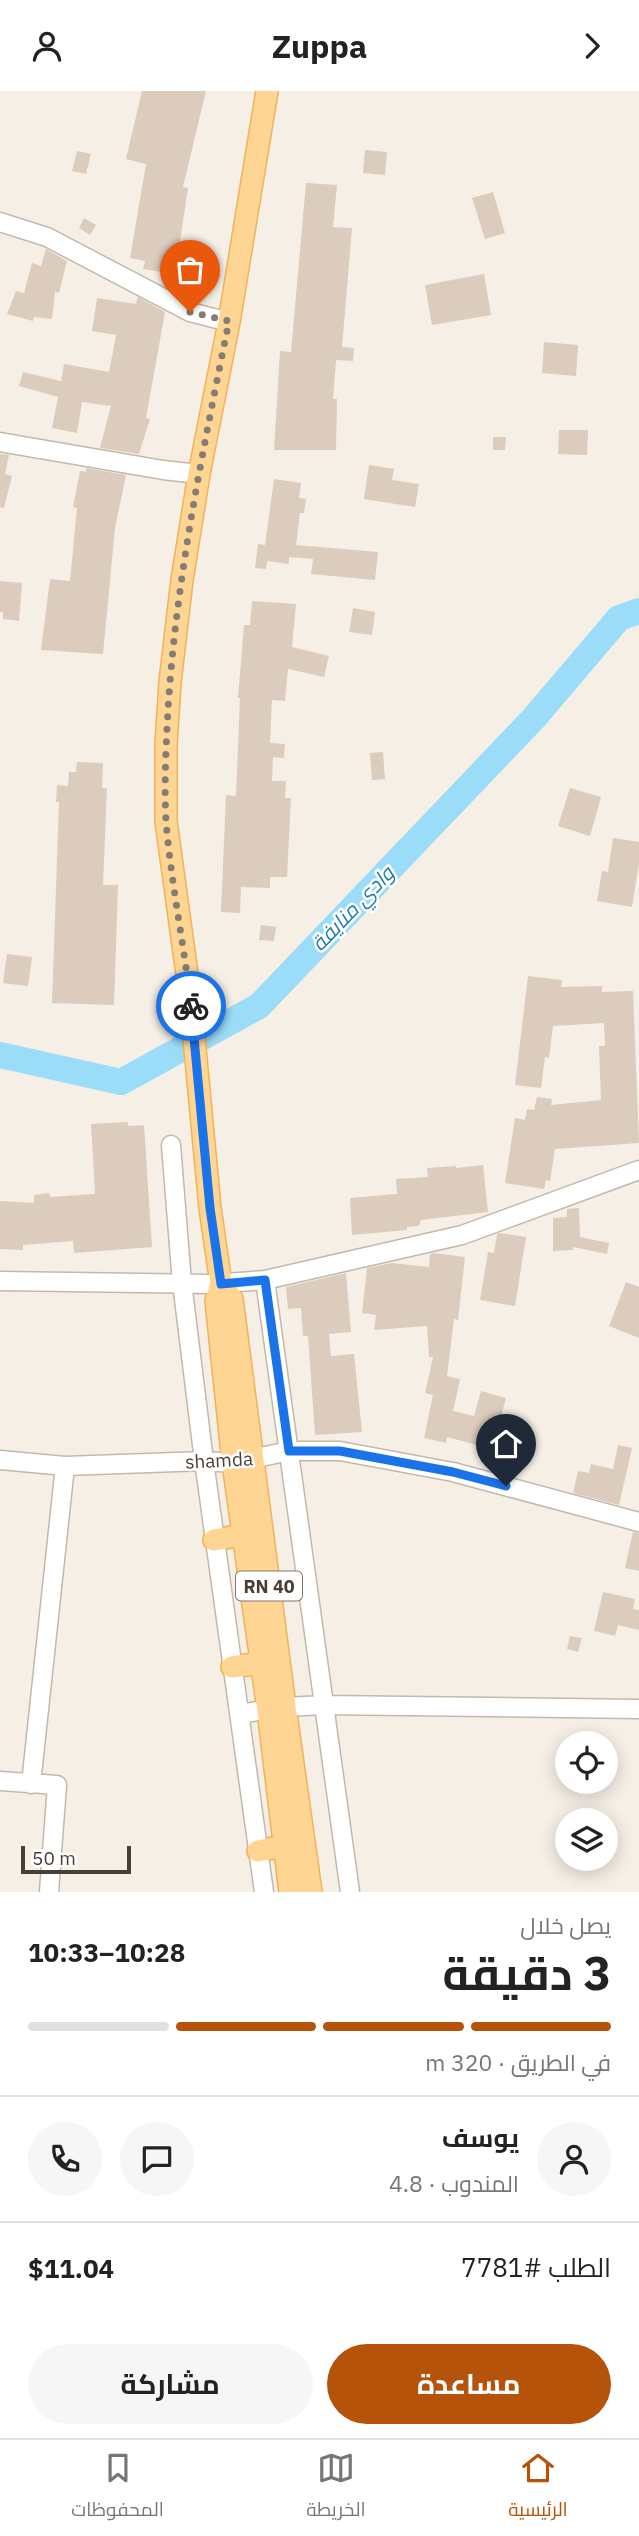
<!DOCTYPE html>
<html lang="ar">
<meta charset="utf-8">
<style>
body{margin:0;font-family:"IBM Plex Sans",Cairo,sans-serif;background:#f6f6f6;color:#222;direction:rtl;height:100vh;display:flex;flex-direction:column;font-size:26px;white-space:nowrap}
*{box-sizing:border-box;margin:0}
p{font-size:23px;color:#767676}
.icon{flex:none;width:38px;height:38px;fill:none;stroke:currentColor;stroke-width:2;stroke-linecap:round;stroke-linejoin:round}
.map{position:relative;height:1801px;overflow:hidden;direction:ltr}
.details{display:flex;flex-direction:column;background:#fff;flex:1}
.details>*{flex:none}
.controls{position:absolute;left:555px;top:1640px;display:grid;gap:14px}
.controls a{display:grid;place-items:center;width:63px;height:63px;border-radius:50%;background:#fff;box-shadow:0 4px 18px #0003;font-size:35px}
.scale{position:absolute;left:21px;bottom:18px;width:110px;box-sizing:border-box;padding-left:7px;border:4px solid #483e34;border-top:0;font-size:19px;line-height:24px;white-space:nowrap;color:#483e34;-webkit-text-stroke:5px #fff;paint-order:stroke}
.pin{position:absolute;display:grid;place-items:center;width:60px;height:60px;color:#fff;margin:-72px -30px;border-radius:50% 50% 50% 0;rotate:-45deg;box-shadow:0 0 7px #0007}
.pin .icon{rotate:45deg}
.courier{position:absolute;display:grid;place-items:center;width:70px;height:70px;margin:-35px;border:5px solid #1a73e8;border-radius:50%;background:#fff;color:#222;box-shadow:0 2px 9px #0007}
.overview em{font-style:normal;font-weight:700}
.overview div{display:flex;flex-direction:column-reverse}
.overview{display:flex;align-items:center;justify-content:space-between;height:119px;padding:0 28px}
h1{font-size:46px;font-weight:700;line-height:52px}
.bar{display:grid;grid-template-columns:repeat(4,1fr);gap:10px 7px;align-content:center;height:84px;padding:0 28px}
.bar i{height:9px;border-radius:5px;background:#e0e0e0}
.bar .selected{background:#b45309}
.bar p{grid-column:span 4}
.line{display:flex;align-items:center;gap:18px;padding:0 28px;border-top:2px solid #e0e0e0}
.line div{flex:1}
.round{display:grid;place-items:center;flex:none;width:74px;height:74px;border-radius:37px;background:#f6f6f6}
.primary-button{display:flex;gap:14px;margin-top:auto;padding:14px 28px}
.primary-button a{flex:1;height:80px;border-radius:42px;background:#b45309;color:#fff;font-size:28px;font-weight:700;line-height:80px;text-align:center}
.primary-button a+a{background:#f6f6f6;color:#222}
header{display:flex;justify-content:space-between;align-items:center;height:91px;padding:0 28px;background:#fff;font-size:32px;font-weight:700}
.tabs{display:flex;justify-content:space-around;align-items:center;height:98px;border-top:2px solid #e0e0e0;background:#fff;font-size:19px;color:#767676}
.tabs a{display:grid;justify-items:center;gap:4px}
.tabs .selected{color:#b45309}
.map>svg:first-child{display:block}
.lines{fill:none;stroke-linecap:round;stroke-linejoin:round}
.river{stroke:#9bdcf8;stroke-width:26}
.building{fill:#dbccbd}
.minor-casing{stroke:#c4b8aa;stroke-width:21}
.major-casing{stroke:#f1b258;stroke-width:24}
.minor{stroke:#fff;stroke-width:18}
.major{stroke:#ffd594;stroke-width:21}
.done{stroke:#857c72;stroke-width:7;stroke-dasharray:0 12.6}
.route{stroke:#1a73e8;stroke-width:9}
.labels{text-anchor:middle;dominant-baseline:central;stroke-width:5;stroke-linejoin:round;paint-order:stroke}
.shield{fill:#fff;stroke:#7f7871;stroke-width:2}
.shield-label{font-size:18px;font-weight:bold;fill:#483e34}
.street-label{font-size:19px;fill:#483e34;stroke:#fff}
.water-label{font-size:21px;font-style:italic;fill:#1f7ba6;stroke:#fff}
</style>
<header><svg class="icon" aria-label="forward" viewBox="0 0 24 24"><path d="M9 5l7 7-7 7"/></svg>Zuppa<svg class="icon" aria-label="person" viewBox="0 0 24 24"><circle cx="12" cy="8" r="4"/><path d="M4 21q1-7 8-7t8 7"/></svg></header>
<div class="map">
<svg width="639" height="1801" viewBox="0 0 639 1801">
<rect width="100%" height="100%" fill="#f5efe6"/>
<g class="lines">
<path class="river" d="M0,964L121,991L259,915L534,627L619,527L639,520"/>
</g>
<path class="building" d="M142,0H206L183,96L188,97L175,183L143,178L145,170L130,167L146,73L126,68Z
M365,59L387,61L385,84L363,82Z
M77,60L91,63L86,83L72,80Z
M306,92L337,94L333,136L352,137L342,256L354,257L353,270L336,269L333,308H337L336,359H274L280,260L291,261Z
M493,101L505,142L485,148L472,107Z
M84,127L96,134L90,144L79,137Z
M46,158L67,170L59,202L55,201L52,228L34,226L33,230L7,223L16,200L24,202L32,172L41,175Z
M484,183L491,224L432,234L425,194Z
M138,206L165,221L146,327L150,328L139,363L100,357L111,315L82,311L77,342L52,337L58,306L19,295L23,281L61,290L64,273L109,281L116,244L92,240L97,207L136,213Z
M544,251L578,254L576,285L542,282Z
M559,339H588L587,364L558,363Z
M493,346H506L505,359H493Z
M0,363L9,364L5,383L12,385L4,417L0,416Z
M369,374L394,378L392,389L419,393L415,416L364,408Z
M86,377L126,384L115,437L103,563L41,559L50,488L70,490L77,417L73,416L80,380L86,381Z
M274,388L301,392L299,407L306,408L304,422H300L296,454L378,461L375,489L311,483L313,468L289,466V473L267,470L266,478L255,477L258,453L265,454Z
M0,490L22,492L19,530L3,528V521H0Z
M252,510L296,513L292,556L329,565L324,586L288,578L285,610L272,609L270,652L285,653L284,667L273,666L272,690H286L285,707H291L287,786H270V797L241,796L240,822L221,821L226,704L236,705L240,607H238L244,534H250Z
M353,517L375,521L372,544L349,541Z
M383,661L385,688L372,689L370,662Z
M77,671L103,672L102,697H107L103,794H118L114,914L52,912L59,711H56L57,694L68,695L69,681H76Z
M570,697L601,706L590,745L558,735Z
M613,747L639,751V772L632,816L597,810L602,780L608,781Z
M261,834L276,836L274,850L259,849Z
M7,863L32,866L28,895L3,892Z
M528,885L562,889L561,896L602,895V901L633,900L639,1052L555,1058L550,1090L546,1089L544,1098L505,1092L515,1027L525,1029L527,1018L534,1019L537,1006L552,1008L551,1014L601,1009L599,955H605L604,932L553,935L549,967L545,966L541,997L515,994Z
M128,1031V1035L144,1034L152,1156L74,1162L73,1150L23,1154V1159L0,1158V1110L34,1112V1104L49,1102L50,1106L95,1103L91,1033Z
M483,1074L488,1121L421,1129L419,1135L407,1136V1139L352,1144L350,1107L397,1103L396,1088L428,1086L427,1077L456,1075V1077Z
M579,1117L580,1146L609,1152L607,1163L573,1156V1159L553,1160V1127L567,1126V1118Z
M500,1142L526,1146L515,1215L480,1209L488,1161L494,1162L497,1143Z
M433,1162L465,1166L458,1229L454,1228L447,1285L460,1288L453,1320L474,1325L481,1300L506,1307L492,1358L447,1346L446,1352L424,1347L433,1304L425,1302L433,1266H429L427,1235L374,1239L376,1224L362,1222L367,1177L392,1172L429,1176L430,1163Z
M346,1182L351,1241L329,1243L331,1265L354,1263L362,1341L315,1344L308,1245H303L301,1217L288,1218L286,1196Z
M626,1191L639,1196V1247L609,1235Z
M618,1354L632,1357L619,1414L573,1402L578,1380L589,1382L591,1373L613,1378Z
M633,1441L639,1442V1480L625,1477Z
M603,1501L635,1508L633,1518L639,1519V1539L618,1534L615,1545L594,1540Z
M570,1545L582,1547L578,1561L567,1558Z"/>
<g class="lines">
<g class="minor-casing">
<path id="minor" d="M0,131L47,146L190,221L229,231
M0,351L163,379L199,383
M171,1054L182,1192L204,1370L264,1801
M265,1189L350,1801
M0,1190L211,1193L265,1189L462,1144L639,1079
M0,1369L65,1375L204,1370L233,1372L289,1360H340L453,1381L639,1431
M239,1623L285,1616L324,1614L639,1618
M0,1690L57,1694L49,1801
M31,1693L65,1375"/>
</g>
<g class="major-casing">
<path id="major" d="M267,0L229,231L199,383L182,489L170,591L166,654V730L190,905L210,1117L221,1193L216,1210L233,1372L268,1619L290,1801
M221,1193L232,1208L285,1616L311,1801
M214,1449L243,1444
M232,1576L261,1572
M258,1760L283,1755"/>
</g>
<use href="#minor" class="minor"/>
<use href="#major" class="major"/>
</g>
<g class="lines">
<path class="done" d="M190,221L229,230C203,359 176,488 168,619C166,655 164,693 166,730C171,792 184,853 191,915"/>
<path class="route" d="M191,915L210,1117L221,1193L265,1189L289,1360H340L453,1381L506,1395"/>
</g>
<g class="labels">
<rect class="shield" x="236" y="1480.5" width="66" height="29" rx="5"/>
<g class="shield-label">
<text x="269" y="1495">RN 40</text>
</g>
<g class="street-label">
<text transform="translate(219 1369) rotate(-3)">shamda</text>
</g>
<g class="water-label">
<text transform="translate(352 817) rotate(-46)">وادي منايفة</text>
</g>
</g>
</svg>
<div class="controls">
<a><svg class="icon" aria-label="locate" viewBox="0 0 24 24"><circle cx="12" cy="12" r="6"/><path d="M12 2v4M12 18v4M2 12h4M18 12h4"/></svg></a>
<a><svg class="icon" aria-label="layers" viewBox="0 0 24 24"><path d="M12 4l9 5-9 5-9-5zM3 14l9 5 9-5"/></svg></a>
</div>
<div class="scale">50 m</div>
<div class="pin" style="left:190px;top:221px;background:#ea580c"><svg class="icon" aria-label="bag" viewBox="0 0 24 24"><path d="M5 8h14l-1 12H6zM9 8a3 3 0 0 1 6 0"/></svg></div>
<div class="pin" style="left:506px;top:1395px;background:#1f2937"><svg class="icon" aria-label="home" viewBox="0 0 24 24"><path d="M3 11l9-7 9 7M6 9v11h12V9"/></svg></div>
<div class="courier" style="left:191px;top:915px"><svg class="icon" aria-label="bike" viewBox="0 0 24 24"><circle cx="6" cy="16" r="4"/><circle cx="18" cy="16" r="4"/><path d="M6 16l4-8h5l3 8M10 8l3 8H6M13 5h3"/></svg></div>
</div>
<section class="details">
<div class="overview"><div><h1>3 دقيقة</h1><p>يصل خلال</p></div><em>10:28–10:33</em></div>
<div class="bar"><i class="selected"></i><i class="selected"></i><i class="selected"></i><i></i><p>في الطريق · 320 m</p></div>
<div class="line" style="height:126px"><a class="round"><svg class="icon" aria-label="person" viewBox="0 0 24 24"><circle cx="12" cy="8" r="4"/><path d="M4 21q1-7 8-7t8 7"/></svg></a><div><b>يوسف</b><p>المندوب · 4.8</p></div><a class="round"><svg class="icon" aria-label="chat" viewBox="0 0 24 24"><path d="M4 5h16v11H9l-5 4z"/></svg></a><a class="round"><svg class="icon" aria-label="phone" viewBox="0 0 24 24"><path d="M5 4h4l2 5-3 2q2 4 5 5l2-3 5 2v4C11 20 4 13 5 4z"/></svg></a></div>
<div class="line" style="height:91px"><div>الطلب #7781</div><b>$11.04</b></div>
<div class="primary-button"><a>مساعدة</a><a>مشاركة</a></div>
</section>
<nav class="tabs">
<a class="selected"><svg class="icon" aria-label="home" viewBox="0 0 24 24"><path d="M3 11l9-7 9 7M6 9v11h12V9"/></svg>الرئيسية</a>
<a><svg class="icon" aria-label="map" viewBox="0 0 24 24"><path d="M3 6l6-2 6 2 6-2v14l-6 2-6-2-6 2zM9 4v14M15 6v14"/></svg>الخريطة</a>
<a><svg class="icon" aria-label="saved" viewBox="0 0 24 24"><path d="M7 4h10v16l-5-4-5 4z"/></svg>المحفوظات</a>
</nav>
